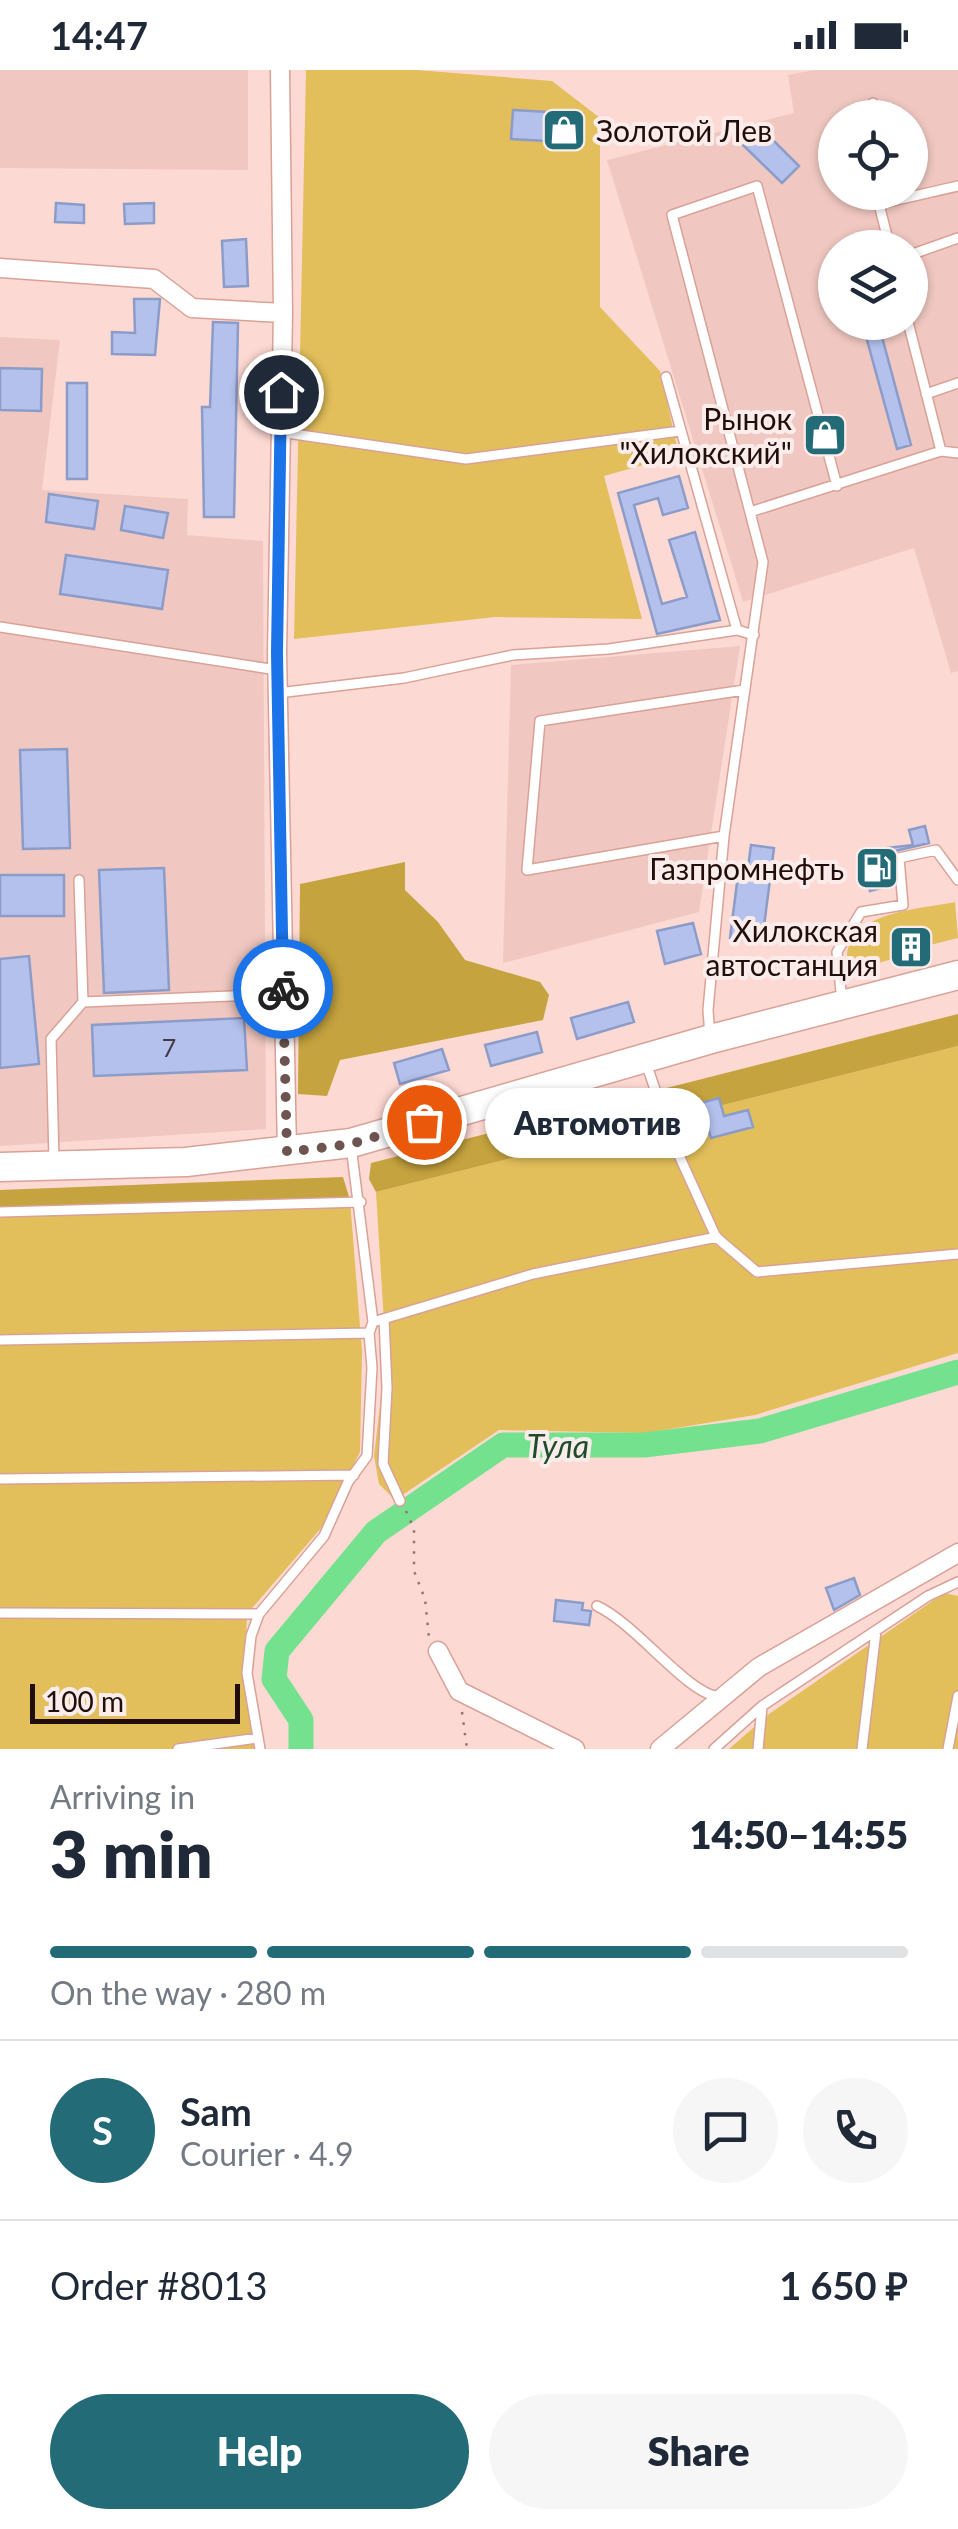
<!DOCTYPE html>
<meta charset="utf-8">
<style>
body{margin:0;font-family:Lato,sans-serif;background:#f6f6f7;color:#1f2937;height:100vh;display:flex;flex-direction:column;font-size:38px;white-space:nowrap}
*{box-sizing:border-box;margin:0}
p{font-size:32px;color:#747a83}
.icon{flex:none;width:55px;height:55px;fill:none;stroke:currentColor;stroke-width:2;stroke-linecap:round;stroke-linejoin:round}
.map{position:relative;height:1679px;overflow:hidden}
.side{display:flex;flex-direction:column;background:#fff;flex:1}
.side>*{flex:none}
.tools{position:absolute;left:818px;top:30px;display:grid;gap:20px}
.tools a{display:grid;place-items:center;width:110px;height:110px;border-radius:50%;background:#fff;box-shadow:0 2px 8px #0004;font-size:50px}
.scale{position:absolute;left:30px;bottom:25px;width:210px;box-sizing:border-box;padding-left:10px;border:5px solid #210d0a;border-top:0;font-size:28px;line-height:35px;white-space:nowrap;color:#210d0a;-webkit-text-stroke:8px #f9ecea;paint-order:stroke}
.pin{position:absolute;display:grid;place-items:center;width:85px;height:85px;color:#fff;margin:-42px;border:5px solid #fff;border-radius:50%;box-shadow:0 2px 10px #0007}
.courier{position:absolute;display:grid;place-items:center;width:100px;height:100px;margin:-50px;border:8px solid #1a73e8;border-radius:50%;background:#fff;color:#222;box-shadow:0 2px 12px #0007}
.bubble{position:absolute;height:70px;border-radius:35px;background:#fff;box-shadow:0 2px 8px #0004;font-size:32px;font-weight:800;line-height:70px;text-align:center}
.headline em{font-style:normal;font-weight:800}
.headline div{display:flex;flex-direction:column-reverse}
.headline{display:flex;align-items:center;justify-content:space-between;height:170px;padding:0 50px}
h1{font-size:65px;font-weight:800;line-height:75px}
.bar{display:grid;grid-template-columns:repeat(4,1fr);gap:15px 10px;align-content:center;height:120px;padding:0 50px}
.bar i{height:12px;border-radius:8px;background:#e0e1e3}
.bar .current{background:#226b77}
.bar p{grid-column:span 4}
.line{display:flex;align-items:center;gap:25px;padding:0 50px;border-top:2px solid #e0e1e3}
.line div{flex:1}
.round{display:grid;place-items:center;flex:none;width:105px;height:105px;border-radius:52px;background:#f6f6f7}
.primary-button{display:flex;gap:20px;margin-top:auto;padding:20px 50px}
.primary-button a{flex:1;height:115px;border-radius:60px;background:#226b77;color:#fff;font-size:40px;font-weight:800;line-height:115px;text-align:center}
.primary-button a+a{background:#f6f6f7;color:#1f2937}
.status{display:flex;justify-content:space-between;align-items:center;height:70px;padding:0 50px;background:#fff;direction:ltr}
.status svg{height:28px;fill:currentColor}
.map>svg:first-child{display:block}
.built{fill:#f0c8c1;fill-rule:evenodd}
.green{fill:#e2bf5b}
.forest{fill:#c5a33e}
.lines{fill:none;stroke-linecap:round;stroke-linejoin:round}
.river{stroke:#74e18e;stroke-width:25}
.building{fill:#b3c1ec;stroke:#8c9cc9;stroke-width:2.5}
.service-casing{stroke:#d9a197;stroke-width:12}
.minor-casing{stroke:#d9a197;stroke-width:21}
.trunk-casing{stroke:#d9a197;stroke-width:31}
.path{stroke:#927571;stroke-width:2.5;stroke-dasharray:2.5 8;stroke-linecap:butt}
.service{stroke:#fff;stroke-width:9}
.minor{stroke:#fff;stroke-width:18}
.trunk{stroke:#fff;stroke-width:28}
.done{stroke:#6e5450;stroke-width:10;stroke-dasharray:0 18}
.route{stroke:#1a73e8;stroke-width:12}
.labels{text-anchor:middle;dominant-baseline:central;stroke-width:8;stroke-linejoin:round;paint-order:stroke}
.number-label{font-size:25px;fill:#463a42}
.poi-label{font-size:30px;fill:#210d0a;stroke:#f9ecea;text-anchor:end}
.water-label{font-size:32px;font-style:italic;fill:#1f4b2a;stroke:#f9ecea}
</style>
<div class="status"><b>14:47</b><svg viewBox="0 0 49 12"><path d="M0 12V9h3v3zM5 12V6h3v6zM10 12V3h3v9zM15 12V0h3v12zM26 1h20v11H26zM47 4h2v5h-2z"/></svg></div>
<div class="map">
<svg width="958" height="1679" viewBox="0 0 958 1679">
<rect width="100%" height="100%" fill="#fdd9d3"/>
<path class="built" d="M0,0H248V100L0,98Z
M814,0H958V601L951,603L914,478L743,532L607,90L794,43L788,5ZM835,48H910V122H835ZM835,178H910V252H835Z
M0,267L60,270L42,420L188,429L187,465L263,471L266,1059L0,1076Z
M740,576L699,842L503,893L511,595Z"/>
<path class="green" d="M306,0H417L552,11L600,48V237L660,301L679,385L604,406L642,549L495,547L294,569Z
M955,832L958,868L922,877L919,867L901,870L900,887L860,898L847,886C850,841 922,839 955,832Z
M958,976V1283L755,1345L646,1363L499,1360L395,1430L379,1414L374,1386L386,1285L376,1122Z
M350,1130L362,1281L360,1382L322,1457L247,1544L245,1606L254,1679H0V1139Z
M944,1523L958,1526V1679H729L769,1644Z"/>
<path class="forest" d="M405,792V820L438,852L465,890L540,912L549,925L543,950L340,990L327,1026L298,1024L300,814Z
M958,944V976L376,1122L369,1109L371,1093Z
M343,1107L350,1130L0,1140V1120Z"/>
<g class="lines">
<path class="river" d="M301,1679V1650L274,1609L277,1581L376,1462L503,1375H644L760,1361L958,1302"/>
</g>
<path class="building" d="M513,40L583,44L582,73L511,69Z
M758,55L799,96L782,113L742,74L738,60Z
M56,133L84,135V153L55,152Z
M154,133V153L125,154L124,134Z
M246,169L248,216L224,217L222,171Z
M134,229H160L155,285L112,284V262L135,263Z
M213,252L238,253L234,447H204L202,337H210Z
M862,252H878L911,375L897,379Z
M0,298L42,299L41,341L0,340Z
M67,313H87V409H67Z
M679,406L688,438L663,445L658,428L634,435L662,534L687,527L669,470L695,462L720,550L657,564L618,423Z
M49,424L98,431L94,459L46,452Z
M125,436L168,443L163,468L121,460Z
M66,485L168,500L162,539L60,524Z
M67,679L70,778L23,779L20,680Z
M925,756L929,773L895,781L893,815L870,821L860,781L913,775L909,760Z
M751,775L774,778L762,872L730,868L739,797L748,798Z
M164,798L169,920L104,923L99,800Z
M0,805H64V846H0Z
M693,853L701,884L665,894L657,861Z
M29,886L39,994L0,998V889Z
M628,932L634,952L577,969L571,948Z
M244,948L247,1000L94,1006L92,955Z
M537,962L542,982L491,996L485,975Z
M442,979L449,1000L400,1014L394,993Z
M719,1028L724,1046L748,1040L753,1057L711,1068L701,1033Z
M854,1508L860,1525L834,1540L826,1518Z
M556,1530L583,1533L582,1540L591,1541L589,1555L554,1551Z"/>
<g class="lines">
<g class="service-casing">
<path id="service" d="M869,48L873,33
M868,122L879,134L890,178
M879,134L958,116
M910,185L958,168
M908,252L941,381
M666,307L737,560L754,565
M926,324L958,313
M280,362L466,389L680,361
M750,442L941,381L958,383
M0,557L277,600
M278,623L404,608L513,585L609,579L737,560
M724,766L527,800L540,651L744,620
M83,932L283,924
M842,932L837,882L861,842L903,835L899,788L936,780L958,810
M710,966L708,940L724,766L763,492L672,145L757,116L837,416
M645,990L673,1072L716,1167L757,1202L958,1184
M54,1090L51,969L83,932L79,810
M0,1142L361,1132
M384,1249L387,1318L383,1394L400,1431
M373,1252L533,1204L717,1167
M0,1270L369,1263
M0,1409L354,1405
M597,1536C638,1555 688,1626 721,1627
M0,1543L259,1544
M178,1679L258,1668
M260,1679L247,1603L251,1566L259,1544L324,1466L348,1412L367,1386L372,1298L369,1263L373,1252L351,1076
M714,1679L762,1636L928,1526L958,1512
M758,1679L762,1637
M862,1679L876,1561
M948,1679L958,1626"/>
</g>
<g class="minor-casing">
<path id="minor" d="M280,0L283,243L277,583L287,1082
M0,198L154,209L192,238L283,243
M438,1581L459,1621L575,1679
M660,1679L759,1597L958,1483"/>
</g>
<g class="trunk-casing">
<path id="trunk" d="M0,1097L186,1092L351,1073L711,969L958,905"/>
</g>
<path class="path" d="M406,1441L414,1459V1501L425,1529L429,1568
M462,1642L467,1679"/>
<use href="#service" class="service"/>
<use href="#minor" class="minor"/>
<use href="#trunk" class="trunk"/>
</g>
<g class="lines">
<path class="done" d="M283,919L287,1082L351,1074L424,1052"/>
<path class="route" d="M281,322L277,583L283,919"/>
</g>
<defs>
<g id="shop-square" transform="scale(2.25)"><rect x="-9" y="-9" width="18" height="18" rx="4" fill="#226b77" stroke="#f9ecea"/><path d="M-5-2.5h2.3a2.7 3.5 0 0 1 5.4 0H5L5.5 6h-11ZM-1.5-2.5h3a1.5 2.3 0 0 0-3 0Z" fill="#fff"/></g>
<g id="fuel-square" transform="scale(2.25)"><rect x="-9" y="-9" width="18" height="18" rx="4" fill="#226b77" stroke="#f9ecea"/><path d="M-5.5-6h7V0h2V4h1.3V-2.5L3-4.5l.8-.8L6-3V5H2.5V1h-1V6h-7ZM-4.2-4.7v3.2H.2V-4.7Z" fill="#fff"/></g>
<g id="building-square" transform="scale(2.25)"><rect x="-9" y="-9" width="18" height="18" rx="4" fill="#226b77" stroke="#f9ecea"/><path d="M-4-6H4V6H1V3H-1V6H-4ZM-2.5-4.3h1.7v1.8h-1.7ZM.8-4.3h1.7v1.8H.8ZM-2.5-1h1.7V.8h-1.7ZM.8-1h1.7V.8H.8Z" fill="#fff"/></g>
</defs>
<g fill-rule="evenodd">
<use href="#shop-square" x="564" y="60"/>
<use href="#shop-square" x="825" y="365"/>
<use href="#fuel-square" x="877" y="798"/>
<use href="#building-square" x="911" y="877"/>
</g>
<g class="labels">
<g class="number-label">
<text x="169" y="977">7</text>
</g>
<g class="poi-label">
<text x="596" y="60" text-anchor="start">Золотой Лев</text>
<text x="792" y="348">Рынок<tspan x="792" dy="34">"Хилокский"</tspan></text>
<text x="844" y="798">Газпромнефть</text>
<text x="878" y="860">Хилокская<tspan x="878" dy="34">автостанция</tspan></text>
</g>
<g class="water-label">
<text x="558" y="1375">Тула</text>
</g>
</g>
</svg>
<div class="tools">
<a><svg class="icon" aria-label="locate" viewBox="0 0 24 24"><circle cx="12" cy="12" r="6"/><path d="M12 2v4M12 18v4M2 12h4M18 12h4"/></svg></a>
<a><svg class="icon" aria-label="layers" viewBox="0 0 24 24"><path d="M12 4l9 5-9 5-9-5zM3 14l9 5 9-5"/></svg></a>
</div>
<div class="scale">100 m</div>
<div class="pin" style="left:424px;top:1052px;background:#ea580c"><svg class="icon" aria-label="bag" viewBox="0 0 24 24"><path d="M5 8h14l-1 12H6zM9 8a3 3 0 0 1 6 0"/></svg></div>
<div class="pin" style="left:281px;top:322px;background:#1f2937"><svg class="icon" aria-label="home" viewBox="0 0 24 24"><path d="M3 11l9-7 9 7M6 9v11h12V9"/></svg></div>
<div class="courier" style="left:283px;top:919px"><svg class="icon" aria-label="bike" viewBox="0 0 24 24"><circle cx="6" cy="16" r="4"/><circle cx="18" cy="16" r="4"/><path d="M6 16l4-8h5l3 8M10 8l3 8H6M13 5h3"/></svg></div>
<div class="bubble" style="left:485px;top:1018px;width:225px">Автомотив</div>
</div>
<section class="side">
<div class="headline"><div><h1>3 min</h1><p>Arriving in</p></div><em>14:50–14:55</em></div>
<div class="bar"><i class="current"></i><i class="current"></i><i class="current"></i><i></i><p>On the way · 280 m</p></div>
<div class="line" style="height:180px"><b class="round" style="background:#226b77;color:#fff">S</b><div><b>Sam</b><p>Courier · 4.9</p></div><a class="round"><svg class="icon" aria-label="chat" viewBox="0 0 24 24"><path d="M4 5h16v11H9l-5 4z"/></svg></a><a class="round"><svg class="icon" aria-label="phone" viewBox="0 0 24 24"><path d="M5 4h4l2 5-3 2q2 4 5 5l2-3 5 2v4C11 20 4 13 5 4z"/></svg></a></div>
<div class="line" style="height:130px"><div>Order #8013</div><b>1 650 ₽</b></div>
<div class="primary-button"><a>Help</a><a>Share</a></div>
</section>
